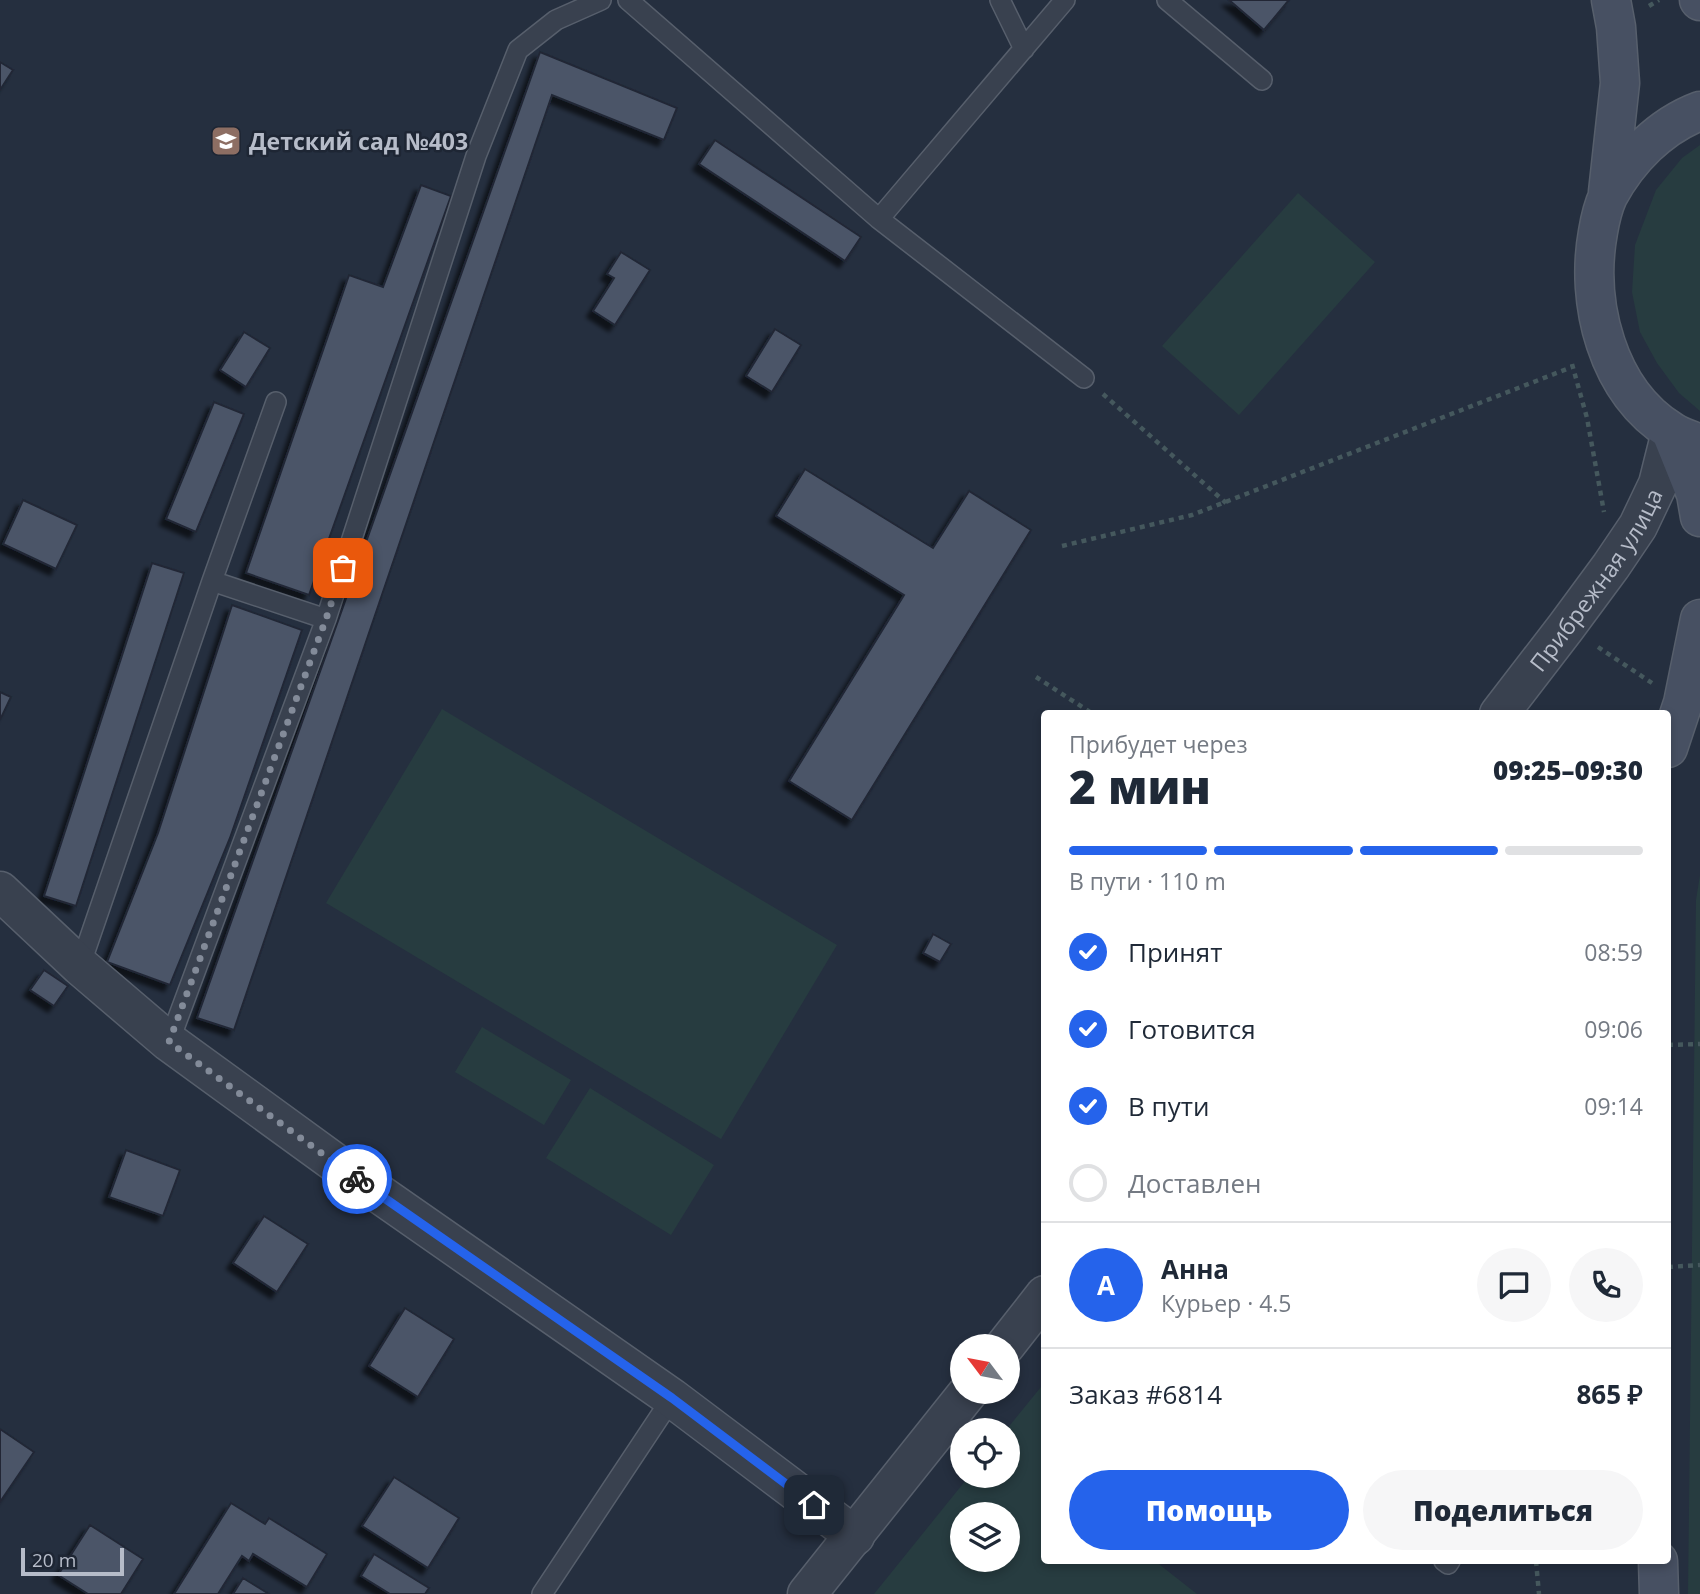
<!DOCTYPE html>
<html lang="ru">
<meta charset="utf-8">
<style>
body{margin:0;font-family:"Open Sans",sans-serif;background:#f6f6f7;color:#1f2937;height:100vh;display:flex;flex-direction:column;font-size:26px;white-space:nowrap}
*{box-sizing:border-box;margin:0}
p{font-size:23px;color:#747a83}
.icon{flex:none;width:38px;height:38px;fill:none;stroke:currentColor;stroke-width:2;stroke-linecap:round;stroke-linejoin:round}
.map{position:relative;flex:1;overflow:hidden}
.panel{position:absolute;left:1041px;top:710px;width:630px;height:854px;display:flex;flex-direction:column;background:#fff;border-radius:7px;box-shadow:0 4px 10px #0003}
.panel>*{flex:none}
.needle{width:46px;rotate:302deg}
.tools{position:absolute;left:950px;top:1334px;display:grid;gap:14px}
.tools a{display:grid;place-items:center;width:70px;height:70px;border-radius:50%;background:#fff;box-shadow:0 4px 10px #0003;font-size:35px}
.scale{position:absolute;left:21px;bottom:18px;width:103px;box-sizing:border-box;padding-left:7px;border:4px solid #b6bcc9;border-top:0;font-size:19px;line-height:24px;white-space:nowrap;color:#b6bcc9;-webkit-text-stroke:5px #1e2634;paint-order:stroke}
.pin{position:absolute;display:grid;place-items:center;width:60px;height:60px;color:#fff;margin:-30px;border-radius:14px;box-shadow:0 4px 10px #0006}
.courier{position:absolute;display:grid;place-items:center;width:70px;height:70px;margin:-35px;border:5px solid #2563eb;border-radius:50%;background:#fff;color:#222;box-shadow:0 2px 9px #0007}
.headline em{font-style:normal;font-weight:800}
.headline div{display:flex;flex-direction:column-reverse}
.headline{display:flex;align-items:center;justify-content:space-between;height:119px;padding:0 28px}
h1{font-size:46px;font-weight:800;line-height:52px}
.bar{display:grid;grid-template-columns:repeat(4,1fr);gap:10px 7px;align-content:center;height:84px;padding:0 28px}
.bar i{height:9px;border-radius:5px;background:#e0e1e3}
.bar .on{background:#2563eb}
.bar p{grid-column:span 4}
.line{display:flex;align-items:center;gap:18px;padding:0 28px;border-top:2px solid #e0e1e3}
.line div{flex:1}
.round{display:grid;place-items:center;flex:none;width:74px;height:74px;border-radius:37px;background:#f6f6f7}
ol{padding:0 28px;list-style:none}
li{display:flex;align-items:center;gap:21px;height:77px}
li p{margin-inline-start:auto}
li .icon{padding:7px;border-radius:50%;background:#2563eb;color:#fff;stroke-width:4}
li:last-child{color:#747a83}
li i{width:38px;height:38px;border:4px solid #e0e1e3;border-radius:50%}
.button{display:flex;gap:14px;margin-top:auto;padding:14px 28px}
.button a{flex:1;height:80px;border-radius:42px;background:#2563eb;color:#fff;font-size:28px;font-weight:800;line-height:80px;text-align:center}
.button a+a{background:#f6f6f7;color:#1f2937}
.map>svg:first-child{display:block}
.green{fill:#273c40;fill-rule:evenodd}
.building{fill:#4b5568;stroke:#202836;stroke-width:2;filter:url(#shadow)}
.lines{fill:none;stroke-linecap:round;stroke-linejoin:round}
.service-casing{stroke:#575f6c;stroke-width:22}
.minor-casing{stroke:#575f6c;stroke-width:41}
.tertiary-casing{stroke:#575f6c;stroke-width:41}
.secondary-casing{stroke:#575f6c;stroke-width:41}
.path{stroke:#45585d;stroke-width:4.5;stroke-dasharray:5 5;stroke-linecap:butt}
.service{stroke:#39414f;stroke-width:19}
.minor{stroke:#39414f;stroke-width:38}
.tertiary{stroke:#39414f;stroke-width:38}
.secondary{stroke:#475062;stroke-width:38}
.done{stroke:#838b99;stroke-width:7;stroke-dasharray:0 12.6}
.route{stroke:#2563eb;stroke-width:9}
.labels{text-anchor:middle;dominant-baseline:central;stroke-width:5;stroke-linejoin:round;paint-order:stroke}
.poi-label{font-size:23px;font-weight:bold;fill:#b6bcc9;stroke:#1e2634;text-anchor:start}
.street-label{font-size:23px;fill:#b6bcc9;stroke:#1e2634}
</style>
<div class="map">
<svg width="1700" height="1594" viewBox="0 0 1700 1594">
<defs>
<filter id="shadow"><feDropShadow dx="-6" dy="6" stdDeviation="2" flood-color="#0009"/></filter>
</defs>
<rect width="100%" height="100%" fill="#252f3f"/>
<path class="green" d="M1700,145V411L1679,393L1657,363L1640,332L1632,292L1635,245L1656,190L1682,158Z
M1298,193L1375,262L1239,415L1162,346Z
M442,709L837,945L721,1139L326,903Z
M1700,875V1594H1688L1696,900Z
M482,1027L571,1080L544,1125L455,1072Z
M590,1088L714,1165L671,1235L546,1158Z
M1045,1382V1561H1155L1197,1594H874L970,1475H1008V1430H1006ZM962,1514H1008V1559H962Z"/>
<path class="building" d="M1229,0H1289L1264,30Z
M540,52L677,108L664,140L552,95L234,1030L197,1018Z
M0,62L13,70L0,90Z
M715,140L861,237L845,261L699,164Z
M421,185L451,196L309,595L246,573L349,275L383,287Z
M621,252L650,270L615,325L593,311L614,278L607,274Z
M775,329L801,345L772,392L746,376Z
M244,332L270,348L246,387L220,370Z
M214,402L244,414L196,532L166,519Z
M805,469L933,548L969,491L1031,530L852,820L789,781L904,595L776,516Z
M23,500L77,525L56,569L3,544Z
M152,563L184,573L76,906L44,896Z
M232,605L302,630L230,838L170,985L107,962L158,833Z
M0,692L11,697L0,720Z
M933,934L951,944L940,962L923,953Z
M44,970L68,986L54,1006L30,990Z
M126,1150L180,1170L163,1216L109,1197Z
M264,1216L308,1244L277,1292L233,1263Z
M405,1308L454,1339L418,1397L369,1366Z
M0,1429L34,1452L0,1502Z
M394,1477L459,1518L428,1568L362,1526Z
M231,1503L265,1524L269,1518L327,1554L307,1587L253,1554L249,1561L242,1556L218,1594H174Z
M90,1525L143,1559L121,1594H88L58,1575Z
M374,1554L429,1588L425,1594H390L361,1576Z
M243,1578L269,1594H233Z"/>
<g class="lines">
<g class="service-casing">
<path id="service" d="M628,0L879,219L1084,378
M1000,0L1024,49
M1167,0L1262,80
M879,219L1065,0
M212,581L326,619
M80,966L212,581L276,402
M169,1042L326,619L476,156L518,50L556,20L601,0
M1444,1561L1448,1564L1450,1561
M542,1594L672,1398"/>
</g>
<g class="minor-casing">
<path id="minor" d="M0,891L80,966L169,1042L345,1170L672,1398L855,1536"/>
</g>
<g class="tertiary-casing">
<g id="tertiary">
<path id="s1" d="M1499,714L1566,627L1611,566L1638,526L1658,484L1671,432"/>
<path d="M1005,1346L1045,1295"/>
<path d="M807,1594L969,1391"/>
</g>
</g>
<g class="secondary-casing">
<path id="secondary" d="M1699,0L1700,1
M1700,111C1660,126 1628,159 1608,196C1603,207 1600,220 1598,232C1585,303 1607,391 1671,431C1679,437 1691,440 1700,444
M1608,192L1620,83L1616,27L1611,0
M1671,432L1696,494L1700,517
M1668,748L1683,703L1700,619
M1658,1561L1659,1594"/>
</g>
<path class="path" d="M1649,6L1659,0
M1572,364L1587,418L1604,512
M1103,394L1226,503
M1062,546L1192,515L1572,367
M1598,647L1652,683
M1036,677L1093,714
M1668,1045L1700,1044
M1668,1267L1700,1265
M1536,1561L1539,1594"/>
<use href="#service" class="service"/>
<use href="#minor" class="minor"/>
<use href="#tertiary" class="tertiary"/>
<use href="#secondary" class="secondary"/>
</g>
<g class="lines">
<path class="done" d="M343,568L326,619L169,1042L357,1179"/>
<path class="route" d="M357,1179L672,1398L814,1505"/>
</g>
<defs>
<g id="school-square" transform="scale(1.575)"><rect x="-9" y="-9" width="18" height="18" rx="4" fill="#8d6e63" stroke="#1e2634"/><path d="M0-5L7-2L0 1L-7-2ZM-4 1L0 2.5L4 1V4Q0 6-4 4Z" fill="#fff"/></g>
</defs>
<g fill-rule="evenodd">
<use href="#school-square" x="226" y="141"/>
</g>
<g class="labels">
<g class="poi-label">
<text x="249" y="141">Детский сад №403</text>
</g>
<g class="street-label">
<text stroke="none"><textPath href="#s1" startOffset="166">Прибрежная улица</textPath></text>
</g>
</g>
</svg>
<div class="tools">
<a><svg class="needle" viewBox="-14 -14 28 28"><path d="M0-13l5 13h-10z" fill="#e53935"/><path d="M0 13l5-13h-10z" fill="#747a83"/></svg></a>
<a><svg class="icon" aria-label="locate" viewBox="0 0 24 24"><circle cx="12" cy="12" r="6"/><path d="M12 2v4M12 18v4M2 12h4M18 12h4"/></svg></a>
<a><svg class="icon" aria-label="layers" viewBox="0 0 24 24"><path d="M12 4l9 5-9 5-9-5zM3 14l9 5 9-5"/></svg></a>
</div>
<div class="scale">20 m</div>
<div class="pin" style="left:343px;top:568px;background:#ea580c"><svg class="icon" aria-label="bag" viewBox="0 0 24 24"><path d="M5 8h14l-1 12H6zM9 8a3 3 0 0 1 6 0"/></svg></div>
<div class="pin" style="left:814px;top:1505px;background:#1f2937"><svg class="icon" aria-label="home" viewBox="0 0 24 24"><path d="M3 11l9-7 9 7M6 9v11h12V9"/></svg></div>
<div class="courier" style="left:357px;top:1179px"><svg class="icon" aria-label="bike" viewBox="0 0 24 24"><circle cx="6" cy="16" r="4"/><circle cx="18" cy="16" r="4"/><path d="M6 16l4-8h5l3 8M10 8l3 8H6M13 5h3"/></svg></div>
<section class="panel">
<div class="headline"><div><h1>2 мин</h1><p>Прибудет через</p></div><em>09:25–09:30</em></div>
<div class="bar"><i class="on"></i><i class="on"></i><i class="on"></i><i></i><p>В пути · 110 m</p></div>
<ol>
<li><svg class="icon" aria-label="check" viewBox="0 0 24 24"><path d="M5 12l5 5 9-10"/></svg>Принят<p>08:59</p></li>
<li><svg class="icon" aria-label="check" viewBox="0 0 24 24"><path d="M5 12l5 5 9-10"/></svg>Готовится<p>09:06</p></li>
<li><svg class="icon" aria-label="check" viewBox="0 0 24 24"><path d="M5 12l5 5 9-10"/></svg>В пути<p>09:14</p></li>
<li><i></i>Доставлен</li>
</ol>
<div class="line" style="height:126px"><b class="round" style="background:#2563eb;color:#fff">А</b><div><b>Анна</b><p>Курьер · 4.5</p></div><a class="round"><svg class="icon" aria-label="chat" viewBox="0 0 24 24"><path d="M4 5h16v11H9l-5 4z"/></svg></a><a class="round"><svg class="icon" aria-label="phone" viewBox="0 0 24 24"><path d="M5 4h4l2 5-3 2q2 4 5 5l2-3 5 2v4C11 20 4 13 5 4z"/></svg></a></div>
<div class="line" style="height:91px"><div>Заказ #6814</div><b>865 ₽</b></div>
<div class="button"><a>Помощь</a><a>Поделиться</a></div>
</section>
</div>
